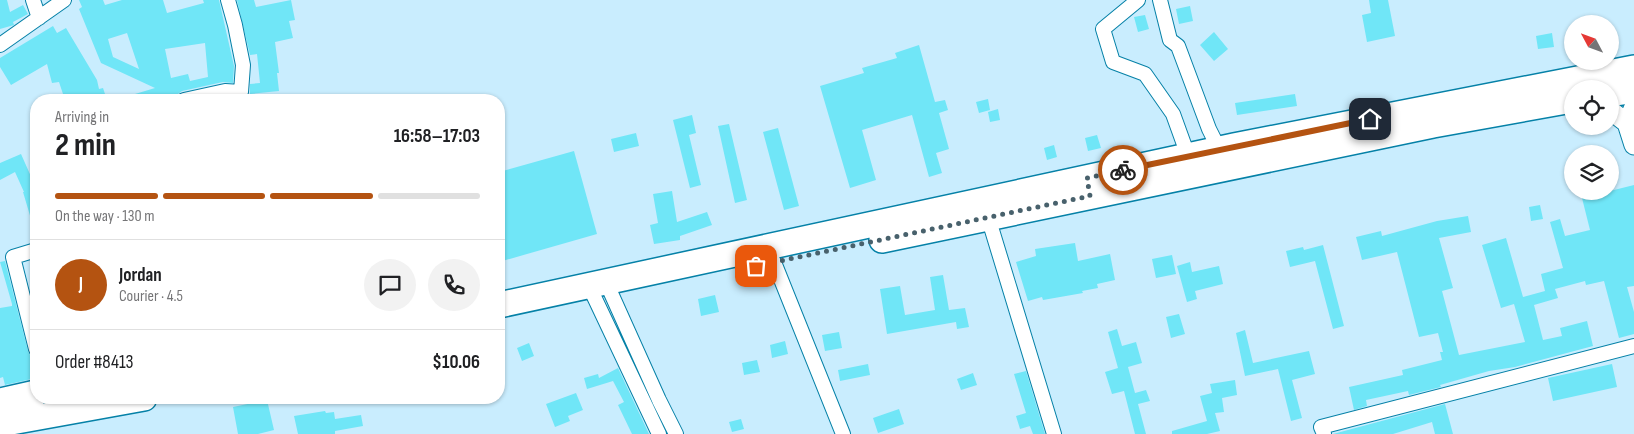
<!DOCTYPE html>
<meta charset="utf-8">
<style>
body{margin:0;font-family:"Sofia Sans Condensed",sans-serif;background:#f2f2f2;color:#202124;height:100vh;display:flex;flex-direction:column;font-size:19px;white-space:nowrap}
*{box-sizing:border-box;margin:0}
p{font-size:16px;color:#757577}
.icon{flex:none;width:28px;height:28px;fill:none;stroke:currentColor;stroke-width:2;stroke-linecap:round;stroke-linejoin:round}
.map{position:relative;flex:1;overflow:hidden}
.sheet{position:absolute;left:30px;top:94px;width:475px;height:310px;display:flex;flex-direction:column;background:#fff;border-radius:20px;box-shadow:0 1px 4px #0004}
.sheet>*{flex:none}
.needle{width:32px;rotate:311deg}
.fabs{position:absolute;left:1564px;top:15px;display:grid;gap:10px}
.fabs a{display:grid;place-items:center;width:55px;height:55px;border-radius:50%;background:#fff;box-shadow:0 1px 4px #0004;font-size:25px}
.pin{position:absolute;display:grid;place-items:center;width:42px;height:42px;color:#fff;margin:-21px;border-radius:10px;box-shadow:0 2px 8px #0006}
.courier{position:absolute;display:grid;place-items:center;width:50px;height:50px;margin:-25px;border:4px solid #b45311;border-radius:50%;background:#fff;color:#222;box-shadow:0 1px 6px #0007}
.head em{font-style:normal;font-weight:700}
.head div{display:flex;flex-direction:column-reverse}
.head{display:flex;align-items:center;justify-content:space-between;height:85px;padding:0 25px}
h1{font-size:32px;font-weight:700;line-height:38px}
.bar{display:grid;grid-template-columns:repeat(4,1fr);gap:8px 5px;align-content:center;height:60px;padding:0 25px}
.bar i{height:6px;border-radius:4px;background:#e0e0e0}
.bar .on{background:#b45311}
.bar p{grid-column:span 4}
.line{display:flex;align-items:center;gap:12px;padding:0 25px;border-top:1px solid #e0e0e0}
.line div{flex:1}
.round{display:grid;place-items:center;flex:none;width:52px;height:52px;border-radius:26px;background:#f2f2f2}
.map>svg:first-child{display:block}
.building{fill:#70e6f7;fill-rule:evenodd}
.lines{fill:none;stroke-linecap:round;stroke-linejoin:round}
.street-casing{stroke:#0581a7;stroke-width:16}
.secondary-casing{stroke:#0581a7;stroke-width:21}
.highway-casing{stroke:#0581a7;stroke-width:28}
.street{stroke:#fff;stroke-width:14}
.secondary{stroke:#fff;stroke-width:19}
.highway{stroke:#fff;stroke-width:25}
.done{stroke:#48616c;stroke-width:5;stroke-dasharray:0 9}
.route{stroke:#b45311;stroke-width:6}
</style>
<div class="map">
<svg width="1634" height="434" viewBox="0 0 1634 434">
<rect width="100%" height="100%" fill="#c9edfe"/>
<path class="building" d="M0,0H7L10,12L23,5L28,14L13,22L14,25L0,29Z
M79,0H103L105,5L122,0H163L167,13L204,3L203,0H219L234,66L233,83L223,82L182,91L178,94L175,100H125V97L155,88L101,63L79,9L82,7ZM127,33L139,69L113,57L108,39ZM205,43L208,77L190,81L188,74L171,78L165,49Z
M237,0H254L256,7L291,0L295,20L289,21L293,38L275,42L279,73H277L279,91L250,94V84L260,83L257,54L250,55Z
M1369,0H1388L1395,36L1367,42L1362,15L1371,13Z
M1190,6L1193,21L1179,24L1176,9Z
M1145,15L1149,29L1138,32L1134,17Z
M53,26L57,33L66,28L97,80L99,89L103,88L107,100H65L59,82L52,83L47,64L11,85L0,67V58Z
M1214,32L1228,49L1214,61L1200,45Z
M1552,33L1554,47L1538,49L1536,36Z
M919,45L935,102L945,100L948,110L939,113L949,149L936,153L942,173L929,177L912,115L862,130L876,180L850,188L820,86L864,73L862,68L897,58L895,53Z
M1295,94L1297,106L1237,115L1235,103Z
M988,99L990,110L979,113L976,102Z
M998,109L1000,120L990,122L988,112Z
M692,115L696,133L689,135L701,185L690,188L673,120Z
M729,124L747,200L735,203L718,126Z
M778,128L799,206L784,210L763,132Z
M636,133L639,146L614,152L611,139Z
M1097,135L1101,148L1088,151L1085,138Z
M1054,145L1057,157L1047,160L1044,148Z
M574,151L597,234L499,262V172Z
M21,154L33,181H31L36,199V228L34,229L23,192H24L15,172L0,180V163Z
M1634,185V286L1627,287L1634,312V334L1619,338L1604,281L1586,285L1585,281L1555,289L1558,298L1534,305L1543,340L1562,336L1560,328L1587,321L1593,346L1515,367L1489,371L1440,385L1441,387L1409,395L1408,391L1366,400L1367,406L1354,410L1349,387L1403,375L1402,370L1442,360L1440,352H1443L1438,333L1419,337L1397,252L1362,260L1356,237L1381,231L1382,236L1437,221L1468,216L1471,232L1439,238L1453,288L1442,291L1459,355L1525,342L1514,304L1501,308L1482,245L1506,238L1523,297L1545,291L1541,274L1563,268L1550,222L1560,219L1565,236L1590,230L1582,198Z
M672,191L677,222L707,212L712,225L680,236V240L654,244L650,225L658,223L653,194Z
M1540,205L1543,219L1531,221L1529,207Z
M1075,243L1078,261L1110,254L1115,280L1097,284L1098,288L1082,291L1083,293L1043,300L1042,297L1028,301L1016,262L1036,256L1035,249Z
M1323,245L1344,326L1333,329L1315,261L1290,267L1286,251L1303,247L1304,250Z
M1172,255L1176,274L1156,278L1152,259Z
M5,261L28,351L30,355L36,358V378L5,385L3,377L0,378V308L12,306V304L0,262Z
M1190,262L1192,272L1219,266L1223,284L1195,291L1197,299L1187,302L1177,266Z
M943,275L949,310L965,308L969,327L957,329L956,322L887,334L880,289L900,286L905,315L935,310L930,277Z
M715,295L719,312L701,316L698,299Z
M1179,314L1185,334L1171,338L1166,317Z
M1117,329L1122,346L1136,342L1142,363L1128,367L1135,393L1146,390L1150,401L1138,404L1146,434H1135L1124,391L1112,394L1105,372L1118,368L1108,332Z
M1245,330L1253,363L1309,351L1315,374L1292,380L1302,418L1291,421L1278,369L1245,376L1236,333Z
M839,332L842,348L825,351L822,335Z
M785,341L788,354L772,358L770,345Z
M529,343L534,356L522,361L517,348Z
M757,360L760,372L744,375L742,363Z
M868,364L870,375L840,381L838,370Z
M1612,364L1617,387L1553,401L1548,378Z
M618,368L649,434H632L618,405L624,402L613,381L587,389L584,378L598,374L599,378Z
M1026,371L1045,434H1033L1030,426L1020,429L1016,416L1026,413L1014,374Z
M973,373L977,385L961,390L957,379Z
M1235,380L1237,395L1222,398L1224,412L1215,413L1220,431L1207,434H1172V431L1207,421L1200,396L1212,393L1210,384Z
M576,393L583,410L568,416L570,421L555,427L546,404Z
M267,400L274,430L258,434H238L233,407Z
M1445,404L1453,434H1435L1432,422L1393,434H1333Z
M899,409L904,424L878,433L873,418Z
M325,411L326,413L334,412L335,419L361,415L363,426L335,431V434H298L294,416Z
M741,419L744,429L732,432L729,422Z"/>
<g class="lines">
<g class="street-casing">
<path id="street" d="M33,0L39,18
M1138,0L1103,29L1113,62L1145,74L1173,114L1190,161
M1160,0L1170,40L1178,46L1209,129L1219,149
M0,45L64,0
M184,100L225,91L241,92L243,65L235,25L228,0
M988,217L1054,434
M36,250L13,257L36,349
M774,262L843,434
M606,282L659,400L676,434
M589,286L659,434
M1324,434L1321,427L1634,346"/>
</g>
<g class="secondary-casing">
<path id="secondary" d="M1610,110L1627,123
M1627,123L1634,145
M1627,123L1634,107"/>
</g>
<g class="highway-casing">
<path id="highway" d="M1610,94L1634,90
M882,240L1433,125L1572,100
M499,305L1234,146L1634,68
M0,401L36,393
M0,424L144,398"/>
</g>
<use href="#street" class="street"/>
<use href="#secondary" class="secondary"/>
<use href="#highway" class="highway"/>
</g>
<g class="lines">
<path class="done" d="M756,266L1090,196L1087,178L1123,170"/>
<path class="route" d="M1123,170L1370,119"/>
</g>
</svg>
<div class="fabs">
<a><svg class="needle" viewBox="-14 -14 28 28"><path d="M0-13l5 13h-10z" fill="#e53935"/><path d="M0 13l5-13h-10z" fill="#757577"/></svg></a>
<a><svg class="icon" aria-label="locate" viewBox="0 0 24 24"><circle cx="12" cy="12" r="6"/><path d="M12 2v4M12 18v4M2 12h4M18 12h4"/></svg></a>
<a><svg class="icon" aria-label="layers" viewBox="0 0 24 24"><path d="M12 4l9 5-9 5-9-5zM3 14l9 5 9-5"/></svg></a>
</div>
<div class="pin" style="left:756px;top:266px;background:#ea580c"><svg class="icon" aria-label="bag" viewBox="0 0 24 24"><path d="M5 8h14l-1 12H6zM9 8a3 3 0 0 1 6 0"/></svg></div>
<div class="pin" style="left:1370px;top:119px;background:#1f2937"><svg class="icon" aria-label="home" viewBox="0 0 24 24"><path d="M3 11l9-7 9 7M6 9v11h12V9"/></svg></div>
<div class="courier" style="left:1123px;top:170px"><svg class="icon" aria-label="bike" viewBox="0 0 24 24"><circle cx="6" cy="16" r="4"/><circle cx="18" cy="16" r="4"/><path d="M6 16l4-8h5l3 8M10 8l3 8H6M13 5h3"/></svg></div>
<section class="sheet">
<div class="head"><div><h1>2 min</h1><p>Arriving in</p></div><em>16:58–17:03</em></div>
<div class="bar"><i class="on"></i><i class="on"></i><i class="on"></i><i></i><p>On the way · 130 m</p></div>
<div class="line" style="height:90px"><b class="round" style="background:#b45311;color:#fff">J</b><div><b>Jordan</b><p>Courier · 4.5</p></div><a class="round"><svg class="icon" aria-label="chat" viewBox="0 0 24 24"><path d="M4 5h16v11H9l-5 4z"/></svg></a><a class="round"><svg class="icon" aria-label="phone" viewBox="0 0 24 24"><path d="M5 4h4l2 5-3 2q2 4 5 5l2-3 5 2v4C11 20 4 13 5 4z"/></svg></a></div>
<div class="line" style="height:65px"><div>Order #8413</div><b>$10.06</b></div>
</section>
</div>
